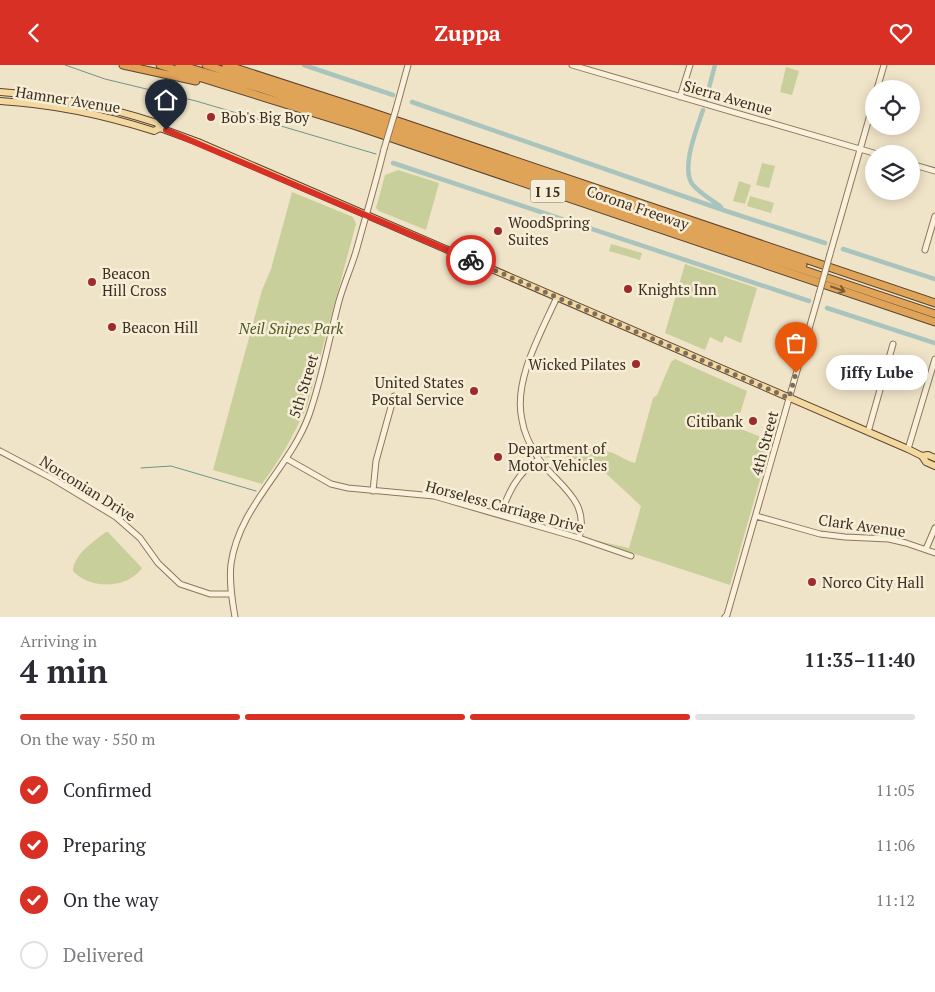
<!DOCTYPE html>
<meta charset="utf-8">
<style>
body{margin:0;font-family:"PT Serif",serif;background:#f7f7f7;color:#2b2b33;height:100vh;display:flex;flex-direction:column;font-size:19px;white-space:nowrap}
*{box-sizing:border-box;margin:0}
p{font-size:16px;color:#7c7c81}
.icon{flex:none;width:28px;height:28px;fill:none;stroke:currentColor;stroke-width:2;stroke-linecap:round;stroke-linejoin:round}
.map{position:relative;height:552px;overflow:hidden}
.side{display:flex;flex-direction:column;background:#fff;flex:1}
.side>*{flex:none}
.tools{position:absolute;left:865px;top:15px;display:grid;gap:10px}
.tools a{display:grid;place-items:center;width:55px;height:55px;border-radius:50%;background:#fff;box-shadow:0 2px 12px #0003;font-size:25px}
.pin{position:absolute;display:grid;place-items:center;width:42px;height:42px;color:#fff;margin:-51px -21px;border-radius:50% 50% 50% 0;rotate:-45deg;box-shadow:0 0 5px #0007}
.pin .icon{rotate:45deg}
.courier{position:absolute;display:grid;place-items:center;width:50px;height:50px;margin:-25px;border:4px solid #d93025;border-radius:50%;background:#fff;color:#222;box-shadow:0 1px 6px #0007}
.bubble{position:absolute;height:35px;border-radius:18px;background:#fff;box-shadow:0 2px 12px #0003;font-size:16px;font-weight:800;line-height:35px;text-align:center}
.overview em{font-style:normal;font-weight:800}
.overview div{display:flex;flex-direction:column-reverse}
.overview{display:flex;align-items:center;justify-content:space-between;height:85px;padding:0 20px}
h1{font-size:32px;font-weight:800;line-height:38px}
.bar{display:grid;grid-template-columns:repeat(4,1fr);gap:8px 5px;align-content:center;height:60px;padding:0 20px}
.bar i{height:6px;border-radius:4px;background:#e1e1e2}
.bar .selected{background:#d93025}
.bar p{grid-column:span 4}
ol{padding:0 20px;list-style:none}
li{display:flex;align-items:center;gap:15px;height:55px}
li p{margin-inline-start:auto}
li .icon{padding:5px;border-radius:50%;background:#d93025;color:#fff;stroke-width:4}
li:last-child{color:#7c7c81}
li i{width:28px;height:28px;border:2px solid #e1e1e2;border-radius:50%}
header{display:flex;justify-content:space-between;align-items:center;height:65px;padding:0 20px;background:#d93025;color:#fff;font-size:22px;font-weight:800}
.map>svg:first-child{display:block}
.green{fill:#c9cf9b}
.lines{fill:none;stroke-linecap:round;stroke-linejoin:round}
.stream{stroke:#6f938a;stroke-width:1}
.canal{stroke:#a9c4bc;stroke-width:4.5}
.minor-casing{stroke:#8d765c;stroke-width:7}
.major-casing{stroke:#5b4430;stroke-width:8}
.highway-casing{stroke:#5b4430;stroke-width:9}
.minor{stroke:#faf1dc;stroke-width:5}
.major{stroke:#f3d9a0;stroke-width:6}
.highway{stroke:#e0a458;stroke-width:7}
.minor-bridge-casing{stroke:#8d765c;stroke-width:7;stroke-linecap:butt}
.minor-bridge{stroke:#faf1dc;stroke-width:5}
.oneway{stroke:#7e5d36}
.done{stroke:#7c6e5b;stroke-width:5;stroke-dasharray:0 9}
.route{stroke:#d93025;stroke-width:6}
.poi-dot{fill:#9e2a2b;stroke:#f7eed8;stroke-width:2}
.labels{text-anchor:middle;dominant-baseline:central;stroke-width:5;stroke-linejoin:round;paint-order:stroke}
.shield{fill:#f7eed8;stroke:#756857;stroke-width:1}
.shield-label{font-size:14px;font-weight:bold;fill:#3d2e20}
.street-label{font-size:15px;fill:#3d2e20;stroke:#f7eed8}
.poi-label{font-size:15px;fill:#3d2e20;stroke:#f7eed8;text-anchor:start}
.park-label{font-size:15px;font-style:italic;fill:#4d5a26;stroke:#f7eed8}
</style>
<header><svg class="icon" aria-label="back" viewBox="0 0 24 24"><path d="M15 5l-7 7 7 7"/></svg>Zuppa<svg class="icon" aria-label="heart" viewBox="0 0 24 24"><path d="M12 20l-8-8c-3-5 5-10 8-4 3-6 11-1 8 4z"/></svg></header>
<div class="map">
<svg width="935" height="552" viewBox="0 0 935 552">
<rect width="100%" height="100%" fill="#f0e4c8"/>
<path class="green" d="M786,2L799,6L792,30L780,27Z
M762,98L775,101L769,123L756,120Z
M398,105L439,118L426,165L379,146L376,143L385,110Z
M739,116L751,120L745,139L733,136Z
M292,127L353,152L356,159L307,341C294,370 281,393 262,419L213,405L262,225L271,204Z
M750,131L774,138L771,148L747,141Z
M611,179L642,188L640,195L609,186Z
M685,199L757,223L741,278L725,271L722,278L710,272L705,285L665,268Z
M675,294L747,326L736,362L771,376L730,520L589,474L629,483L641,441L598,401L558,389L546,393L542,390C572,383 583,379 613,388C620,391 627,396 635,398L653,333L657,330L671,297Z
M106,467H108L142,503C127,524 91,525 73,506C74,489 93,477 106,467Z"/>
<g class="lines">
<path class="stream" d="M65,0L105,14L196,36L376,89
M141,403L171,401L256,426"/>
<path class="canal" d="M304,0L393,30
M706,34L715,0
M412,37L726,146L825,178
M703,45C697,63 680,104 693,120C701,129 712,135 721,142
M393,98L809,236
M843,184L935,214
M827,243L935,278"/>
<g class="minor-casing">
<path id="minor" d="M572,0L877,89
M877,24L884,0
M680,32L690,0
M396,44L408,0
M911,99L935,106
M925,185L935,151
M830,189L874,36
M557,232C541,268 513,315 522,355C524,368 531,382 538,393C556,419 591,435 579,473
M868,367L893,279
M908,384L935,294
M0,386L53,414L116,452L140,473L158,498L180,519L210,529H231
M287,394L331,419L348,423L434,431L579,473L631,491
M373,426L376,396L394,331
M500,450C509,427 517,408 539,394
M756,451L820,469L845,472L889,474L906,478L935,488
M926,484L935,463
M235,552C232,535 229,517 231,499C239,441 290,403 309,350C322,313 329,274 339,236C344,218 352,201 357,183C366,150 376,117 384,84
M725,552L727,550L819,229"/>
</g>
<g class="major-casing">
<path id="major" d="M0,27C54,31 105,41 157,58L160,63L198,77L908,384L922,391L926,397L935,401
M0,36C52,39 104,50 154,66L160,63
M922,391L928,390L935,393"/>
</g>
<g class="highway-casing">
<path id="highway" d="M123,0L196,16
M160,0L356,61L935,257
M179,0L262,24L367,59L935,249
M206,0L370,53L803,200
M226,0L362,44L935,238"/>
</g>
<use href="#minor" class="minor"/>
<use href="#major" class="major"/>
<use href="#highway" class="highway"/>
<g class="minor-bridge-casing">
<path id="minor-bridge" d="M384,84L396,44
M819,229L830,189"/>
</g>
<use href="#minor-bridge" class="minor-bridge"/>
</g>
<defs><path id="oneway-shaft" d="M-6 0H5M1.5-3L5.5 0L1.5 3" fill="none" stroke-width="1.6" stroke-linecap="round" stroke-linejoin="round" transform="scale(1.25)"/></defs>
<use class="oneway" href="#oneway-shaft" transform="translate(838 224) rotate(19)"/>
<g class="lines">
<path class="done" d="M471,195L789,333L796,308"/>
<path class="route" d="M166,65L471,195"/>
</g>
<g class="poi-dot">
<circle cx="211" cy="52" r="5"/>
<circle cx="498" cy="166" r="5"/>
<circle cx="92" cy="217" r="5"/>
<circle cx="628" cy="224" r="5"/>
<circle cx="112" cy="262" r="5"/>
<circle cx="636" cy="299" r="5"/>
<circle cx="474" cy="326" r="5"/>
<circle cx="753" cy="356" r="5"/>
<circle cx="498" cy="392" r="5"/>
<circle cx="812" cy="517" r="5"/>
</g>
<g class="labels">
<rect class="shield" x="530.5" y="114.5" width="35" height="23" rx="4"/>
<g class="shield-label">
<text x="548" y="126">I 15</text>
</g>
<g class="street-label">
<text transform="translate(728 32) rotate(16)">Sierra Avenue</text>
<text transform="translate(68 34) rotate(9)">Hamner Avenue</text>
<text transform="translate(638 142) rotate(19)">Corona Freeway</text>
<text transform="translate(303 321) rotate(-73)">5th Street</text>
<text transform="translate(764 378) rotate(-75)">4th Street</text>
<text transform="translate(88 423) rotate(32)">Norconian Drive</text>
<text transform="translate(505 441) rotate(15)">Horseless Carriage Drive</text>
<text transform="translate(862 460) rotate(8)">Clark Avenue</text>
</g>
<g class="poi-label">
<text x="221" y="52">Bob's Big Boy</text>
<text x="508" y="157">WoodSpring<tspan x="508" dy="17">Suites</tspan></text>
<text x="102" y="208">Beacon<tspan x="102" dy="17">Hill Cross</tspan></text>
<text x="638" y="224">Knights Inn</text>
<text x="122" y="262">Beacon Hill</text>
<text x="626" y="299" text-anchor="end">Wicked Pilates</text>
<text x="464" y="317" text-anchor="end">United States<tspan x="464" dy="17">Postal Service</tspan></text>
<text x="743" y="356" text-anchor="end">Citibank</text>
<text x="508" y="383">Department of<tspan x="508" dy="17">Motor Vehicles</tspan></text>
<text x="822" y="517">Norco City Hall</text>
</g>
<g class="park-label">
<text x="291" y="263">Neil Snipes Park</text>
</g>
</g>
</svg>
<div class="tools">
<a><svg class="icon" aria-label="locate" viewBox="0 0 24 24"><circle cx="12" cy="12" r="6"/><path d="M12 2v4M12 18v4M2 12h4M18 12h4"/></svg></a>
<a><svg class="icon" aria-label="layers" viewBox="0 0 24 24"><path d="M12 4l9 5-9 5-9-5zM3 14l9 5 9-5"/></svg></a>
</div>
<div class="pin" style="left:796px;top:308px;background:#ea580c"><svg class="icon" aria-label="bag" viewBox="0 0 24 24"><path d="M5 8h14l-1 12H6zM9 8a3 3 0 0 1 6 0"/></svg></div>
<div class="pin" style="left:166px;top:65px;background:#1f2937"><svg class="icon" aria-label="home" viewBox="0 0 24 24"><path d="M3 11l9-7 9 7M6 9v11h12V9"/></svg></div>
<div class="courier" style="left:471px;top:195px"><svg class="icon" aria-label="bike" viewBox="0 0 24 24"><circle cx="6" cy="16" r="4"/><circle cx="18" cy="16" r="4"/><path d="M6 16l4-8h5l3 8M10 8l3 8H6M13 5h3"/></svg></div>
<div class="bubble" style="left:826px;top:290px;width:102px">Jiffy Lube</div>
</div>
<section class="side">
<div class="overview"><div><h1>4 min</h1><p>Arriving in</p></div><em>11:35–11:40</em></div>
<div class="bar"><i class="selected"></i><i class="selected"></i><i class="selected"></i><i></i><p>On the way · 550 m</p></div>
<ol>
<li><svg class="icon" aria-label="check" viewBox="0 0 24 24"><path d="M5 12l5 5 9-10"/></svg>Confirmed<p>11:05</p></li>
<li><svg class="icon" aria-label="check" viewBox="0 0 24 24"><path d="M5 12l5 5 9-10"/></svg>Preparing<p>11:06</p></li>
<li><svg class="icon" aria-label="check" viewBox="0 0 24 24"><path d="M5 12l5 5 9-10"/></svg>On the way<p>11:12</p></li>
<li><i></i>Delivered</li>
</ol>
</section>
